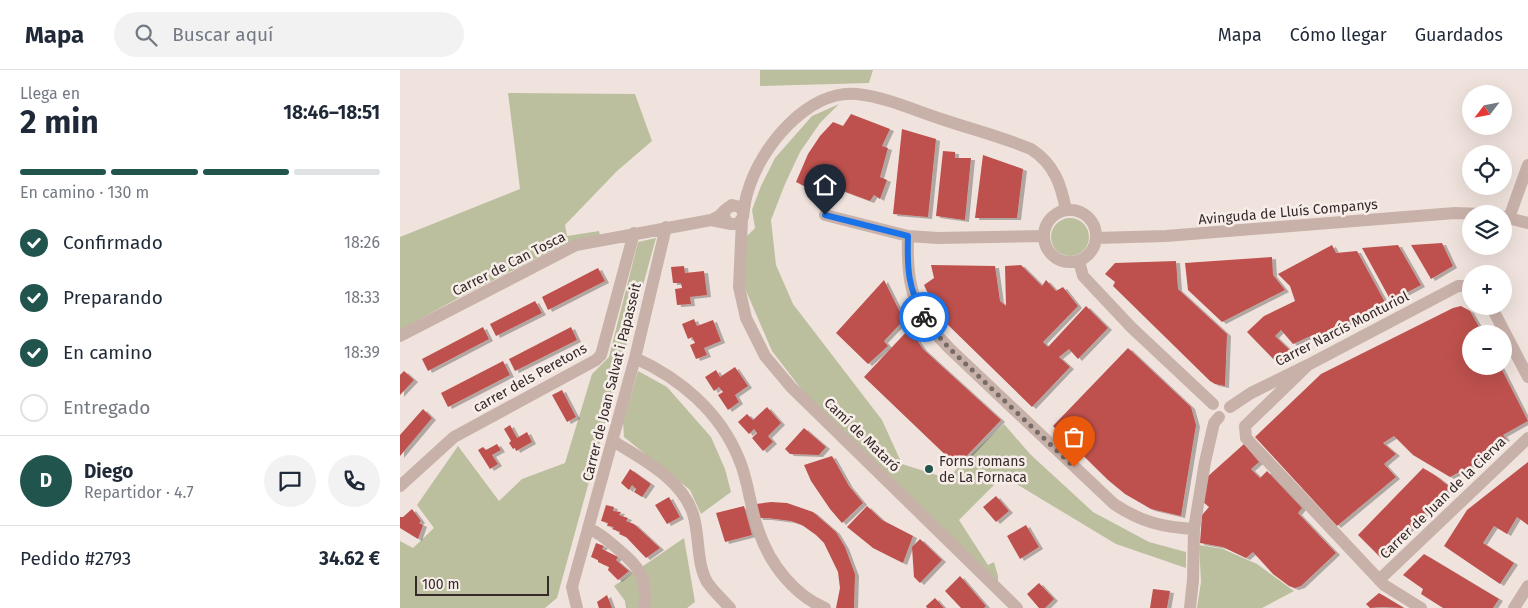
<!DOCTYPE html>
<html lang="es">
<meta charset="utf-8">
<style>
body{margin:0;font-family:"Fira Sans",sans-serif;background:#f2f2f3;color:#1f2937;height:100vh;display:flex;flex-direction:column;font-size:19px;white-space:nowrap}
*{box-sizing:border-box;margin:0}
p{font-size:16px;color:#747a83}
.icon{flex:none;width:28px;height:28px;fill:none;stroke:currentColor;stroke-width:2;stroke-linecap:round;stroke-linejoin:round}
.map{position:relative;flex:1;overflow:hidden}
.details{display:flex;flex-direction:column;background:#fff;width:400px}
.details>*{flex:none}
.needle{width:32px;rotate:238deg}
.buttons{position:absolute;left:1062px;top:15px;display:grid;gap:10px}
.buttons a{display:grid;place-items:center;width:50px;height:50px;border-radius:50%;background:#fff;box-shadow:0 5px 20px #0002;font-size:25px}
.scale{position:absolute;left:15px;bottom:12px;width:134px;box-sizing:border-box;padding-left:5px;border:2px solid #362a29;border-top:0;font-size:14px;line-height:18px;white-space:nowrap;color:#362a29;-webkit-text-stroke:4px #f8eee9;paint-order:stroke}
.pin{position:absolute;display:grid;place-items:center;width:42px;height:42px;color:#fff;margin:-51px -21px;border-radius:50% 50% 50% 0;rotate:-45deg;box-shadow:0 0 5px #0007}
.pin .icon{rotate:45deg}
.courier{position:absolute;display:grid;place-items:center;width:50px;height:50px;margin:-25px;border:4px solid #1a73e8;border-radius:50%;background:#fff;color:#222;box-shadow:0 1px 6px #0007}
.overview em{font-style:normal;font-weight:700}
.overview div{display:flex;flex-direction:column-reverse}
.overview{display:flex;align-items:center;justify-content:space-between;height:85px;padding:0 20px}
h1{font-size:32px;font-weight:700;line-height:38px}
.bar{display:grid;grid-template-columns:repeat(4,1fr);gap:8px 5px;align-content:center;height:60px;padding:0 20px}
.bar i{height:6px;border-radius:4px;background:#e0e1e3}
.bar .active{background:#21544d}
.bar p{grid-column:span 4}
.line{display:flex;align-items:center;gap:12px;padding:0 20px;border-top:1px solid #e0e1e3}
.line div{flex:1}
.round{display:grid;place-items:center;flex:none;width:52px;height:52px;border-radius:26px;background:#f2f2f3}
ol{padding:0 20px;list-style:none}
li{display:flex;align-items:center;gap:15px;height:55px}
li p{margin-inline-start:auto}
li .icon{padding:5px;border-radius:50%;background:#21544d;color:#fff;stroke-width:4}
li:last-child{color:#747a83}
li i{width:28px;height:28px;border:2px solid #e0e1e3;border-radius:50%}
header{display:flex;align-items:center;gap:30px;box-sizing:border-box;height:70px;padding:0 25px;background:#fff;border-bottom:1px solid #e0e1e3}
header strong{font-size:24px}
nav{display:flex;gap:28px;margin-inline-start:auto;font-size:18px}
.search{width:350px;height:45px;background:#f2f2f3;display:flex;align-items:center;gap:12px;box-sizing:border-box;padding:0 18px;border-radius:28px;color:#747a83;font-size:19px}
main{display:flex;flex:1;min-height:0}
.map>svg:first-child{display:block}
.green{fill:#bbbf9e}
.building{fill:#be514d;filter:url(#shadow)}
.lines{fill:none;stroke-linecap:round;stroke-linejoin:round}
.minor{stroke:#c8b1a9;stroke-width:12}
.done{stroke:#776b68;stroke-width:5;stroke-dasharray:0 9}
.route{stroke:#1a73e8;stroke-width:6}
.poi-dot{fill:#21544d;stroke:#f8eee9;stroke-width:2}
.labels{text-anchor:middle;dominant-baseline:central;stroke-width:5;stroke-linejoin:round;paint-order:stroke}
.street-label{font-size:14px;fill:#362a29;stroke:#f8eee9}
.poi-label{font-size:14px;fill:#362a29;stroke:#f8eee9;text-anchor:start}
</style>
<header>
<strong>Mapa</strong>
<div class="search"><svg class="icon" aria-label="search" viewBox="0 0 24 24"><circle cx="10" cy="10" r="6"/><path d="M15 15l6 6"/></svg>Buscar aquí</div>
<nav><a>Mapa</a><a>Cómo llegar</a><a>Guardados</a></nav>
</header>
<main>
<section class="details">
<div class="overview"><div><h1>2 min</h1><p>Llega en</p></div><em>18:46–18:51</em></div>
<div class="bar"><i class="active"></i><i class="active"></i><i class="active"></i><i></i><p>En camino · 130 m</p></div>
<ol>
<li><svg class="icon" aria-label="check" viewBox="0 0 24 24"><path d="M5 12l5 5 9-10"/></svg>Confirmado<p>18:26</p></li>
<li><svg class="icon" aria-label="check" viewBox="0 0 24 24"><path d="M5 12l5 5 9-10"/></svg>Preparando<p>18:33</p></li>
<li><svg class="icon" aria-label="check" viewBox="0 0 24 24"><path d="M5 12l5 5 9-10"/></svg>En camino<p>18:39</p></li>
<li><i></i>Entregado</li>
</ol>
<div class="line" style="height:90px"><b class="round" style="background:#21544d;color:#fff">D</b><div><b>Diego</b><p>Repartidor · 4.7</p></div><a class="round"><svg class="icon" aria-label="chat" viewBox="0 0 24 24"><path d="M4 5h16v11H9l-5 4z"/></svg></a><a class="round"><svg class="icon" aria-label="phone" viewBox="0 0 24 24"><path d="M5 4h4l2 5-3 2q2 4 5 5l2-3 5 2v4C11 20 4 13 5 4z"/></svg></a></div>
<div class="line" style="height:65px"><div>Pedido #2793</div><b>34.62 €</b></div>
</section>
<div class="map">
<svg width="1128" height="538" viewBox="0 0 1128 538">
<defs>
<filter id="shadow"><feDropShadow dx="4" dy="2" stdDeviation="0" flood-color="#0004"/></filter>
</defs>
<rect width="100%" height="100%" fill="#f0e3dd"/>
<path class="green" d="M360,0H473L469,13L360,16Z
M108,23L235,24L252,71L217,101L165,155L167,166L199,161L200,165L165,174L64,225L0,260V167L120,119Z
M439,34L420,53L400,82L385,114L371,150L376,195L393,234L482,350L502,394L549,409L558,397L604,354L630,384L693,442L749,472L786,482V498L716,474L603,406L559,450L588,495L594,492L598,506V512L412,333L372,281L344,216L343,170L355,158L352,140L361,116L375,88L412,46Z
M651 167a19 19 0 1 1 38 0a19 19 0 1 1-38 0Z
M256,168L157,528L145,538H0V471L13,478L34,458L17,435L58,376L99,431L122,409L165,393L192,304L209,287L238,172Z
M238,301L267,317L311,367L325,399L331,422L301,444L290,420L224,367L223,352Z
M284,468L295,532L287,538H226L225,531L214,516Z
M799,475L823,479L857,494L894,521L862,538H797L801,512Z"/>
<path class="building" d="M451,44L490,59L482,76L488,78L480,107L487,110L480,129L474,125L470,131L411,109L408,118L396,112L408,84L420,66L433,52L443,56Z
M502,59L536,69L528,147L493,144Z
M543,81L555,82V88H571L565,150L536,146Z
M583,85L623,99L617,148H575Z
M1042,173L1053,196L1031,209L1011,175Z
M932,175L936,183L957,181L986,234L917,267L915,264L893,274L881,260L875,266L894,284L879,295L847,262L864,246L895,231L890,216L878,204Z
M998,175L1021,215L991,231L962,178Z
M872,187L873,205L885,220L822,252L788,220L785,193Z
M776,191L778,219L827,264L825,316L815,314L810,311L713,216L715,212L705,204L715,193Z
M531,195L595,196L600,231L606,236L605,196L621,195L642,216L646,210L656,221L663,217L678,236L643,272L648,277L686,236L708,258L678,289L669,279L659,287L670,297L632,337L544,251L532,232L524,215L534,208Z
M284,196L285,203L304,201L307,225L290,227L291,234L277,235L275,219L282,218L281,213H273L271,197Z
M198,198L205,211L148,240L142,227Z
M484,210L504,250L484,271L488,276L468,294L436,263Z
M135,231L142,243L96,266L90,254Z
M1061,236L1070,241L1083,264H1071V296H1100L1128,351L1103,365L1106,369L1087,378L1088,387L1050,407L1013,385L994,366L983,373L996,384L984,394L996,407L937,456L855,367L921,304L1053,238Z
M294,249L297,256L313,250L321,271L304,278L307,285L296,289L290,275L295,273L292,267L288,269L282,254Z
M83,257L89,269L28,301L22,289Z
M171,257L177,270L115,301L109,289Z
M509,259L523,279L601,350L557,396L464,307Z
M728,278L791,337L796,355L781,446L751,439L725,424L708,410L653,356Z
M103,291L110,305L48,337L41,323Z
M335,297L348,316L335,325L339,332L328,340L318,325L323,322L319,317L314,321L305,307L316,300L320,307Z
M4,301L14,310L0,325V305Z
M162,320L176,347L167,352L152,325Z
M367,337L381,353L368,366L373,372L363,381L352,368L357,363L354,359L349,364L338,352L347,344L353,350Z
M23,339L32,348L0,386V365Z
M110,355L117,368L127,362L132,372L116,381L115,378L113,379L109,373L111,371L104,359Z
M404,358L426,377L419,385L390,384L385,379Z
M97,374L101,380L92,385L98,394L90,399L78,380L83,377L86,380Z
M844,374L859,392L851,399L860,408L867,401L902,438L898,443L936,483L901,516L895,518L889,516L873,504L853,482L846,488L823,477L800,473L802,445L809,437L802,431L806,408Z
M432,386L449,416L463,433L442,453L430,439L411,411L404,395Z
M1128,392V455L1117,447L1107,464L1094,456L1083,473L1114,493L1100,514L1044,476L1067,440Z
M1023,398L1036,406L1050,417L981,488L958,465Z
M230,399L251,414L242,427L234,422L236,419L232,415L229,420L221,413Z
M596,426L609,441L596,452L583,437Z
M269,427L280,447L267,454L255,435Z
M371,432L387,433L413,442L436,462L445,477L455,504L454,538H436L440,518L438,502L424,473L416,465L402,455L391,451L368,448H359L356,434Z
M206,435L214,437L213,441L221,442L219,445L228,448L226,451L234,454L260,478L246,488L226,467L219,464L220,462L212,459L214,457L207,456L208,453L201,451Z
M344,436L352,465L325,472L316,443Z
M467,436L482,450L513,466L503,493L473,478L447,457Z
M12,439L21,451L19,453L23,455L18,469L0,458V447H3Z
M626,455L639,477L620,489L607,466Z
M520,469L542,490L520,513L514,507L512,477Z
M196,473L204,476L202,479L218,487L216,490L229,501L218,510L208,500L209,497L198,492V490L191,487Z
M1024,484L1099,529L1093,538H1043L1021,524L1023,519L1003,505Z
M560,506L586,536L584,538H561L545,521Z
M639,513L654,529L645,538H639L627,524Z
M753,519L770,521L767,538H750Z
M979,523L1004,538L981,537L970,538L966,534Z
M207,525L212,538H199L197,532Z
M535,528L544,538H527L526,536Z"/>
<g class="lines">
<path class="minor" d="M644 166a26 26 0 1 1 52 0a26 26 0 1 1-52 0Z
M425,145L508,166L538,168L644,166
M343,147C344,139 345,129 348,121C360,78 408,19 457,24C485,27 514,40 541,49C571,59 602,67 631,79C654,94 661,114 666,140
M1104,147L1128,153
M1109,148L1128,95
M311,150L331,154H338L343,147V142L340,137L332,135L325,140L324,147L328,153
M342,150L339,217L346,248L365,286L391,317L617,538
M508,166C507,198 509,228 528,255C534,263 542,270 549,278L714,434C741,452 762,457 794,459
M696,168L766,166L1055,143L1082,144
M679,191L683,206L731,257L813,334
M1091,236L1128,307
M0,266L176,175L311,150L319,146L325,140
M235,288C280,308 320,342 339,389C349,412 350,439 359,462C370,494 394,525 425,538
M908,295L845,356L846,368L984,515L1021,538
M830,337L851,323L908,295L1058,216H1071
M213,371C242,389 282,409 293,444C300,466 296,492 307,512C313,521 323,530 330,538
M0,416L54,367L196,290L201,285L234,163
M189,459C198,462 205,468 212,474C236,494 249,505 244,538
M979,510L1128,368
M177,538L172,517L235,288L266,157
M790,538L793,510L794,459L805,392L814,353L819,347
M1114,538L1128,516"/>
</g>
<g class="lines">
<path class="done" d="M524,247L528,254L549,278L674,397"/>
<path class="route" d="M425,145L508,166C507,199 508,218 524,247"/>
</g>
<circle class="poi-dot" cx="529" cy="399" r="5"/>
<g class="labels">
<g class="street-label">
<text transform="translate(888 142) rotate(-5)">Avinguda de Lluís Companys</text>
<text transform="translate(109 194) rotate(-27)">Carrer de Can Tosca</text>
<text transform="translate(942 259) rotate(-27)">Carrer Narcís Monturiol</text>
<text transform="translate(130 308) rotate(-29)">carrer dels Peretons</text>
<text transform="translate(212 312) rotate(-76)">Carrer de Joan Salvat i Papasseit</text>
<text transform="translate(462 365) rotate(44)">Camí de Mataró</text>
<text transform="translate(1043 428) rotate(-44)">Carrer de Juan de la Cierva</text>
</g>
<g class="poi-label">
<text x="539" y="391">Forns romans<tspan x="539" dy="16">de La Fornaca</tspan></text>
</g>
</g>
</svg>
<div class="buttons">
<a><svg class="needle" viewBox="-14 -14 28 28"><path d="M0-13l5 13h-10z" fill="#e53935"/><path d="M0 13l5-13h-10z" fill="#747a83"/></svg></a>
<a><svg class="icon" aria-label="locate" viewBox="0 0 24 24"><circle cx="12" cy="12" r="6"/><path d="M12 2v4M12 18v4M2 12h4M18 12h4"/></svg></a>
<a><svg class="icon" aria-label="layers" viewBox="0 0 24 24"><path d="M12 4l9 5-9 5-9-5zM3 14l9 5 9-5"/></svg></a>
<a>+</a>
<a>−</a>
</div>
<div class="scale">100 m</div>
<div class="pin" style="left:674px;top:397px;background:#ea580c"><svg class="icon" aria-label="bag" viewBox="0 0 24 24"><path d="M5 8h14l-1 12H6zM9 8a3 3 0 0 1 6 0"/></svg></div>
<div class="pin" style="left:425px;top:145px;background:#1f2937"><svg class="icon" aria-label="home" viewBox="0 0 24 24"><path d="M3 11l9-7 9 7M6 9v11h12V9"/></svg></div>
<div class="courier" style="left:524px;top:247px"><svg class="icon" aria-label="bike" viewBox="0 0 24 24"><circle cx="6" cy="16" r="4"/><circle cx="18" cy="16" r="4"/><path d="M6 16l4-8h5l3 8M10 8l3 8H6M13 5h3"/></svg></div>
</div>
</main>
